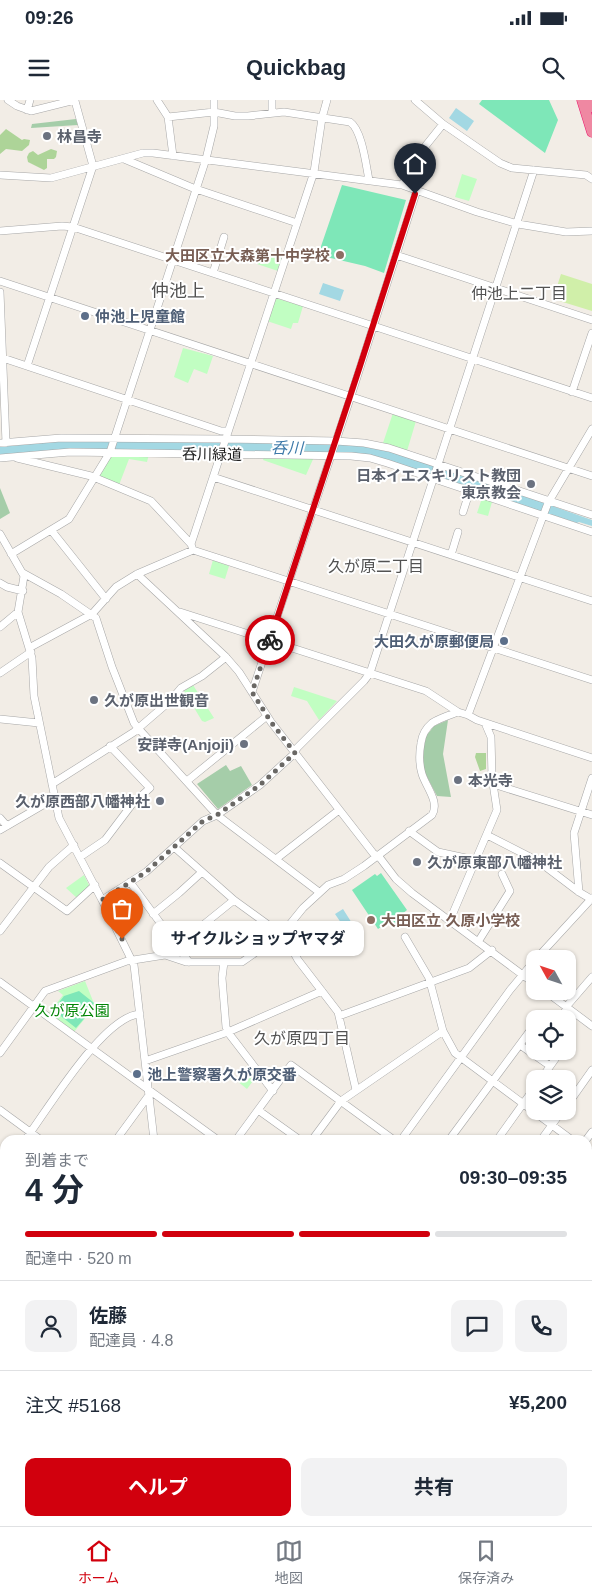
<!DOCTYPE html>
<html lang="ja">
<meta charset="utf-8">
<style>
body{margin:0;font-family:Arial,"Noto Sans JP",sans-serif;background:#f2f2f3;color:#1f2937;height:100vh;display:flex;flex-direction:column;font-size:19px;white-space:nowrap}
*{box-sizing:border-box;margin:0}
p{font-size:16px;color:#747a83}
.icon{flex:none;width:28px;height:28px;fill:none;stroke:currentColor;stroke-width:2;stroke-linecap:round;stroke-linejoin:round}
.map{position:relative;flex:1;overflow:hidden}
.panel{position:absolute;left:0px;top:1035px;width:592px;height:391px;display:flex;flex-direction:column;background:#fff;border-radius:15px 15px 0 0;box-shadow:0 1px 4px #0004}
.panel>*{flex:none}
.needle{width:32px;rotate:310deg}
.tools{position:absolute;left:526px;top:850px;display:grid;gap:10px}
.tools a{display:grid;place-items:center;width:50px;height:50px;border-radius:10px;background:#fff;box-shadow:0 1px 4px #0004;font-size:25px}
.pin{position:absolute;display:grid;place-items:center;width:42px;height:42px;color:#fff;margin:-51px -21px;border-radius:50% 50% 50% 0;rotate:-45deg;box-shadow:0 0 5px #0007}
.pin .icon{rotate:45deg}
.courier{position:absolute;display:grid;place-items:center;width:50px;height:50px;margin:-25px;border:4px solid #d1000d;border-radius:50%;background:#fff;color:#222;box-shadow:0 1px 6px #0007}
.bubble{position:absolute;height:35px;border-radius:10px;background:#fff;box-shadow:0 1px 4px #0004;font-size:16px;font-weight:700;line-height:35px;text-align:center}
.headline em{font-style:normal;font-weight:700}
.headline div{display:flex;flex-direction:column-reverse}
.headline{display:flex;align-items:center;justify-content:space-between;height:85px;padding:0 25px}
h1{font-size:32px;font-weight:700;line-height:38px}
.bar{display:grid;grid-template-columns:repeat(4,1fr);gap:8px 5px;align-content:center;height:60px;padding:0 25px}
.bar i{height:6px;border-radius:4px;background:#e0e1e3}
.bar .selected{background:#d1000d}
.bar p{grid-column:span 4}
.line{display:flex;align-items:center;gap:12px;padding:0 25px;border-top:1px solid #e0e1e3}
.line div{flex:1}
.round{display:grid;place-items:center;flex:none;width:52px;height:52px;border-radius:10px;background:#f2f2f3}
.action{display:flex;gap:10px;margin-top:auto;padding:10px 25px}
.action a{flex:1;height:58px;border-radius:10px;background:#d1000d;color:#fff;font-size:20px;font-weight:700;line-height:58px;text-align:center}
.action a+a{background:#f2f2f3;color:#1f2937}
.status{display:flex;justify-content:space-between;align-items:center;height:35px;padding:0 25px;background:#fff;direction:ltr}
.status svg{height:14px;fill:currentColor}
header{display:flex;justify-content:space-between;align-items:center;height:65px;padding:0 25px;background:#fff;font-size:22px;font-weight:700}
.menu{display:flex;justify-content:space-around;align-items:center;height:70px;border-top:1px solid #e0e1e3;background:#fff;font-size:14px;color:#747a83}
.menu a{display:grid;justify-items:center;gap:2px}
.menu .selected{color:#d1000d}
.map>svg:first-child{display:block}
.grass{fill:#d0efa9}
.forest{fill:#add498}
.cemetery{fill:#a5cda9}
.park{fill:#c1fec2}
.pitch{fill:#7ee7b8}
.water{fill:#a3d8e3}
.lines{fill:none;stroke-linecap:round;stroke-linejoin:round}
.minor-casing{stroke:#a7a7a7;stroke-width:8}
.highway-casing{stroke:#ea196e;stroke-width:11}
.minor{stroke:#fff;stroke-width:7}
.highway{stroke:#ef88a2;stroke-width:10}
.rail-casing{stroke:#6e6e6e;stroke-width:4}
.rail{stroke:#fff;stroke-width:2;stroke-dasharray:5.5;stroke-linecap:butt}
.done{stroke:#6a6865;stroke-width:5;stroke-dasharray:0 9}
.route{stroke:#d1000d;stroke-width:6}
.worship-dot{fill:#6b7280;stroke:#fff;stroke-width:2}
.education-dot{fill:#8d6e63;stroke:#fff;stroke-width:2}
.service-dot{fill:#5c6f8a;stroke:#fff;stroke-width:2}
.labels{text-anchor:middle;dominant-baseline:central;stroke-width:4;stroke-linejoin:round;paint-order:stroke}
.worship-label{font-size:15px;font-weight:bold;fill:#5b616d;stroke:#fff;text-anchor:start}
.education-label{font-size:15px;font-weight:bold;fill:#785e54;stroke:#fff;text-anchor:end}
.service-label{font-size:15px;font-weight:bold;fill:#4e5e75;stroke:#fff;text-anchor:start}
.street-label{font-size:15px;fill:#202020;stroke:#fff}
.park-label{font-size:15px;fill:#038506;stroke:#fff}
.neighbourhood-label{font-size:16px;fill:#535353;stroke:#fff}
.water-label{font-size:16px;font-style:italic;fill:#3e7aa9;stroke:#fff}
.quarter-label{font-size:18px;fill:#535353;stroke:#fff}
</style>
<div class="status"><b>09:26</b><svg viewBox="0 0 49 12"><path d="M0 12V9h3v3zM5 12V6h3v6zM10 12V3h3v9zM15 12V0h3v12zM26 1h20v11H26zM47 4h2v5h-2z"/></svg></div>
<header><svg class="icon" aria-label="menu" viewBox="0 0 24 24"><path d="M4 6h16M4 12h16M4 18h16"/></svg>Quickbag<svg class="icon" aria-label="search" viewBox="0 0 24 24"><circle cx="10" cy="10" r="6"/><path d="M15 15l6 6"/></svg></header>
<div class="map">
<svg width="592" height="1426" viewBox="0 0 592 1426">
<rect width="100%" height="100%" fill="#f2ede6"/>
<path class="grass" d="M561,174L592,184V211L553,199Z"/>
<path class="forest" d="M6,29L22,40L24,39L30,40L29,45L22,51L6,49L0,54V35Z
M51,49L57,51L56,57L54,59H47V68L44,70L28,62L27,57L29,53L33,51L38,55Z
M476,653H486V669L480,671L475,657Z"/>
<path class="cemetery" d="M76,19L78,25L31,28L32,24Z
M0,388L10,413L0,419Z
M448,620L443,654L451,697L437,696L425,673L422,656L426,636L434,626Z
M226,665L230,671L241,666L252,685L218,709L197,684Z"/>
<path class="park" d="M462,74L477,79L469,101L455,97Z
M262,150L282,157L278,171L257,164Z
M275,198L303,206L298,223H293L291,229L267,221Z
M183,248L213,256L207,274L194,269L188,283L174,277Z
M393,313L416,321L407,351L383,343Z
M113,353L149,354L147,362L129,359L119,385L99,376Z
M264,357H314L306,375L263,360Z
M482,398L492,402L488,416L477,413Z
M213,460L229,466L225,479L209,474Z
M193,585L214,618L205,622L202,621L184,591Z
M294,587L337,601L319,620L307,601L291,596Z
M84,775L90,787L77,798L66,788Z
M85,881L95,906L74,932L49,913L63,895L58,891Z
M249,965L251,966L258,974L247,989L237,981Z"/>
<path class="pitch" d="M482,0H549L558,20L545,53L479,4Z
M342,85L406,100L384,173L365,166L318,155Z
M381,773L407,810L401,815L404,821L394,827L390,821L378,829L352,790L375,774L377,776Z
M79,891L94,903L87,912L89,913L76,928L53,910L64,896Z"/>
<path class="water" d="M456,8L474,21L467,31L449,18Z
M323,183L344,190L340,201L319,194Z
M60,341H227L365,345C442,364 517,394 592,420V426L579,422L577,423L372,356L111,351L0,356V347Z
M343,809L355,828L348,833L335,814Z"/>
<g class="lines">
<g class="minor-casing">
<path id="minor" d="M8,0L17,6L31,11L75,0
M157,0L168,17L173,56
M415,0L443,24L500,63L512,68L586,75L592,79
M27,10L30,0
M272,13V0
M168,17L214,12L235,16H248L284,12L350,22C362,30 366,65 369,80
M124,59L193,88L297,123
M0,75L51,78L143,53H153L402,85L477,112L518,124L566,132L592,131
M402,85L419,54L443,24
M0,131L62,126L73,127L592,298
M396,155L592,220
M213,173L224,137
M0,181L592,376
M0,192L6,343
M0,257L221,331H227
M27,266L93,66L75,1
M572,292L592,233
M0,343L61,338L225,339L336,341L364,343L389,348L592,415
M0,358L70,352L351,356L370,358L387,363L592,432
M17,358L91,376L151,401L191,444
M213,377L592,501
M463,412L470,390
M51,430L106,499
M0,434L24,476L18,512L32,558L34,596L59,718L102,800L134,865L154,1040
M193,450L191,444L314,72L322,18L327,0
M11,454L69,419L110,352L206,59L214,26V0
M451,455L458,432
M23,473L61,494L96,518L112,567L134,623L138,628L217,715L319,792
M137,474L226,557L239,572L271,622L373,753L380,758L396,779L412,793L535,884
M0,483L7,487L23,491
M180,512L426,591L458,612L468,615L477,620L592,658
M0,527L18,512
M29,548L92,514L116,487L137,474L193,450L592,580
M0,573L31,552
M252,592L351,296L417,90
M468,615L548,403L592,329
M0,619L39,623
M187,681L267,616
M52,684L134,632L170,601L181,588L202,576L226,557
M493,684L592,715
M0,718L7,726
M0,730L55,698
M409,731L438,752L475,760
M487,735L538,761L579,792L591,799
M174,747L234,800L285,837L298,860L338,912L356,990
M80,757L105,740L133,703L150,688L110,646
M276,759L339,710
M0,763L67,811L95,785
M130,782L189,862
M579,792L574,733L592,678
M102,800L146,772L203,721L217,715L260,685L295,653L297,648L364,581L370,573L534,70
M153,814L179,793L202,772
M450,820L497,710L492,677L491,637L485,623
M0,831L49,767L74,745
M405,837L429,878L443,931L455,953L572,1040
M478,842L510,791L502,774
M177,846L234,800
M536,859L592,798
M224,862L222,878L226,927L230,935L273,991
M0,882L218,1040
M545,891L592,926
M339,916L469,868L492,850
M564,919L566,907L592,877
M520,945L550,966
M0,953L45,891L127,861L165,855L186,862H242L282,834L303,808L328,785L344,779L364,766L432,715C440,702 426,687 422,674C419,664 419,654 421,643C422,635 426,628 432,623C440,618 450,615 458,612
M145,961L228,932L322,891
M541,979L558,955V951
M568,1004L592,970
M0,1010L41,1040
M258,1010L300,1040
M25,1040C47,1011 103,916 140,914
M116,1040L149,995
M236,1040L291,965L394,1040
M312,1040L341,1001L443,931
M401,1040L510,890L535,860
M449,1040L535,924
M497,1040L535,987
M541,1040L562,1011
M586,1040L592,1032
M588,1051L592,1054
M0,1075L5,1068
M588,1100L592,1094
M0,1139L5,1142
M588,1161L592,1154
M588,1180L592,1183
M0,1199L5,1192
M588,1224L592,1218
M0,1267L5,1271
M588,1285L592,1279
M0,1292H5
M588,1309L592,1312
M588,1369L592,1372
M0,1371L5,1372
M588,1394L592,1396
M0,1409L5,1412
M588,1414H592
M19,1421L26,1426
M171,1421L223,1426
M230,1421L233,1426
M6,1426L7,1421
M109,1426L111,1421
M312,1426V1421
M415,1426V1421
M575,1426V1421"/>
</g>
<g class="highway-casing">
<path id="highway" d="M582,0L592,32
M589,0L592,7"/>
</g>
<use href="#minor" class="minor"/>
<use href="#highway" class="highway"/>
<g class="rail-casing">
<path id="rail" d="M0,1377L5,1378
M562,1421L592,1423"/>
</g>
<use href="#rail" class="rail"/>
</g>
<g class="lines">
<path class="done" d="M122,839L102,800L146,772L203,721L217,715L260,685L295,653L271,622L252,592L270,540"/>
<path class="route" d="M270,540L360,266L415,94"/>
</g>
<g class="worship-dot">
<circle cx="47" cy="36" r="5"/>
<circle cx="531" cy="384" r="5"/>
<circle cx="94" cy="600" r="5"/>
<circle cx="244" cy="644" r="5"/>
<circle cx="458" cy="680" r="5"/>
<circle cx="160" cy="701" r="5"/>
<circle cx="417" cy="762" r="5"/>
</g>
<g class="education-dot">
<circle cx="340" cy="155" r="5"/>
<circle cx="371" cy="820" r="5"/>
</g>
<g class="service-dot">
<circle cx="85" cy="216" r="5"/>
<circle cx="504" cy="541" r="5"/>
<circle cx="137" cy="974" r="5"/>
</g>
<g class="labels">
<g class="worship-label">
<text x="57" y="36">林昌寺</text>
<text x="521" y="375" text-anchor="end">日本イエスキリスト教団<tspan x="521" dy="17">東京教会</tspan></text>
<text x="104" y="600">久が原出世観音</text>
<text x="234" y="644" text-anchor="end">安詳寺(Anjoji)</text>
<text x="468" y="680">本光寺</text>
<text x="150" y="701" text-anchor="end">久が原西部八幡神社</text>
<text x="427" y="762">久が原東部八幡神社</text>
</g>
<g class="education-label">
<text x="330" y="155">大田区立大森第十中学校</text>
<text x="381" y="820" text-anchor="start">大田区立 久原小学校</text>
</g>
<g class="service-label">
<text x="95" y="216">仲池上児童館</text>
<text x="494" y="541" text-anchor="end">大田久が原郵便局</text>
<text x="147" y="974">池上警察署久が原交番</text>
</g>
<g class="street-label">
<text transform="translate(212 354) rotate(1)">呑川緑道</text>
</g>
<g class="park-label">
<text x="72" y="910">久が原公園</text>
</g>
<g class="neighbourhood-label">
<text x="519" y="193">仲池上二丁目</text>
<text x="376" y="466">久が原二丁目</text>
<text x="302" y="938">久が原四丁目</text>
</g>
<g class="water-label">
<text transform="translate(287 348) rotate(1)">呑川</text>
</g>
<g class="quarter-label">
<text x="178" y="191">仲池上</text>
</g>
</g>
</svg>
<div class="tools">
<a><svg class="needle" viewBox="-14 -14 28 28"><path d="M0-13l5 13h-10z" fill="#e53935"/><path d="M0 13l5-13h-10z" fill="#747a83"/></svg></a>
<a><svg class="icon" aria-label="locate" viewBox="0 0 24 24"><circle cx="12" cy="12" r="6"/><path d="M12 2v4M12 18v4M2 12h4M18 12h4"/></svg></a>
<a><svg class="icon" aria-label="layers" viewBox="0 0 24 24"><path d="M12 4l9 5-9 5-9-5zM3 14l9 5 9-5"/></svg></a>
</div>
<div class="pin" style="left:122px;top:839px;background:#ea580c"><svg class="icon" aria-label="bag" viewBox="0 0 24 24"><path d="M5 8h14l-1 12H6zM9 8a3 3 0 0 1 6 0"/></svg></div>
<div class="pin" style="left:415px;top:94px;background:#1f2937"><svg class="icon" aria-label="home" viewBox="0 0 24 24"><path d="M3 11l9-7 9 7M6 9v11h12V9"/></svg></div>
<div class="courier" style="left:270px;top:540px"><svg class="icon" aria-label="bike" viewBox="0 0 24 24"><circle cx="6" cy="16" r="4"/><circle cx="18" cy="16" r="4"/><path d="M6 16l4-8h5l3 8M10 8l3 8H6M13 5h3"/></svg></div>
<div class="bubble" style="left:152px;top:821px;width:212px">サイクルショップヤマダ</div>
<section class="panel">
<div class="headline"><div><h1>4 分</h1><p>到着まで</p></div><em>09:30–09:35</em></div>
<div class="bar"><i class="selected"></i><i class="selected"></i><i class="selected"></i><i></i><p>配達中 · 520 m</p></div>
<div class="line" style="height:90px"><a class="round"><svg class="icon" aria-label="person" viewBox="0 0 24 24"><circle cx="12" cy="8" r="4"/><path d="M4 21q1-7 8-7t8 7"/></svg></a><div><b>佐藤</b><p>配達員 · 4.8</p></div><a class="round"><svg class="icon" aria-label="chat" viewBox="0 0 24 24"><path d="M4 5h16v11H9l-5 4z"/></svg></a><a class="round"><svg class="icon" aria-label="phone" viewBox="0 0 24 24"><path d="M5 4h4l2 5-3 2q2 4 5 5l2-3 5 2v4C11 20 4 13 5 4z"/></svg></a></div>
<div class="line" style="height:65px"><div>注文 #5168</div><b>¥5,200</b></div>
<div class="action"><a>ヘルプ</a><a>共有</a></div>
</section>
</div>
<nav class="menu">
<a class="selected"><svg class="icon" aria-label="home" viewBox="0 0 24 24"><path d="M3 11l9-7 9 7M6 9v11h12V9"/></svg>ホーム</a>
<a><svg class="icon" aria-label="map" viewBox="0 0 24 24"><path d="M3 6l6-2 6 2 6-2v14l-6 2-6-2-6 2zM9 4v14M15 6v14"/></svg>地図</a>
<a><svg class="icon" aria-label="saved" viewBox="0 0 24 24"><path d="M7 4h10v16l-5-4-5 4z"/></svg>保存済み</a>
</nav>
